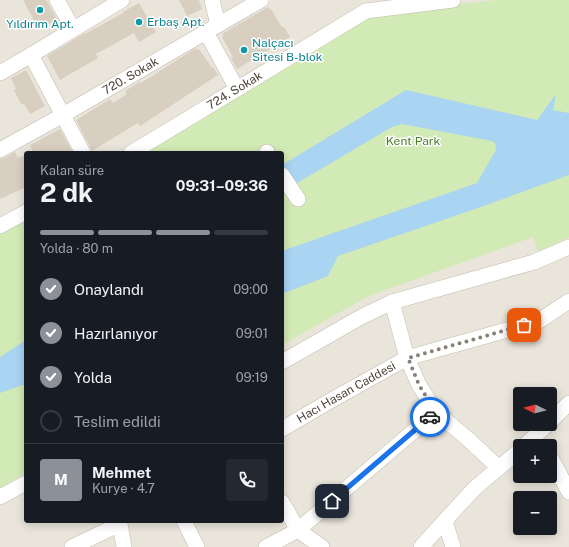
<!DOCTYPE html>
<html lang="tr">
<meta charset="utf-8">
<style>
body{margin:0;font-family:"Public Sans",sans-serif;background:#242831;color:#f1f3f6;height:100vh;display:flex;flex-direction:column;font-size:15px;white-space:nowrap}
*{box-sizing:border-box;margin:0}
p{font-size:13px;color:#9ea1a6}
.icon{flex:none;width:22px;height:22px;fill:none;stroke:currentColor;stroke-width:2;stroke-linecap:round;stroke-linejoin:round}
.map{position:relative;flex:1;overflow:hidden}
.details{position:absolute;left:24px;top:151px;width:260px;height:372px;display:flex;flex-direction:column;background:#171b24;border-radius:4px;box-shadow:0 2px 10px #0003}
.details>*{flex:none}
.needle{width:26px;rotate:276deg}
.buttons{position:absolute;left:513px;top:387px;display:grid;gap:8px}
.buttons a{display:grid;place-items:center;width:44px;height:44px;border-radius:4px;background:#171b24;box-shadow:0 2px 10px #0003;font-size:20px}
.pin{position:absolute;display:grid;place-items:center;width:34px;height:34px;color:#fff;margin:-17px;border-radius:8px;box-shadow:0 2px 6px #0006}
.courier{position:absolute;display:grid;place-items:center;width:40px;height:40px;margin:-20px;border:3px solid #1a73e8;border-radius:50%;background:#fff;color:#222;box-shadow:0 1px 5px #0007}
.overview em{font-style:normal;font-weight:700}
.overview div{display:flex;flex-direction:column-reverse}
.overview{display:flex;align-items:center;justify-content:space-between;height:68px;padding:0 16px}
h1{font-size:26px;font-weight:700;line-height:30px}
.bar{display:grid;grid-template-columns:repeat(4,1fr);gap:6px 4px;align-content:center;height:48px;padding:0 16px}
.bar i{height:5px;border-radius:3px;background:#363941}
.bar .selected{background:#8c9099}
.bar p{grid-column:span 4}
.line{display:flex;align-items:center;gap:10px;padding:0 16px;border-top:1px solid #363941}
.line div{flex:1}
.round{display:grid;place-items:center;flex:none;width:42px;height:42px;border-radius:4px;background:#242831}
ol{padding:0 16px;list-style:none}
li{display:flex;align-items:center;gap:12px;height:44px}
li p{margin-inline-start:auto}
li .icon{padding:4px;border-radius:50%;background:#8c9099;color:#fff;stroke-width:4}
li:last-child{color:#9ea1a6}
li i{width:22px;height:22px;border:2px solid #363941;border-radius:50%}
.map>svg:first-child{display:block}
.residential{fill:#eae5da;fill-rule:evenodd}
.green{fill:#d2eab5}
.water{fill:#a9d4f2}
.building{fill:#d8cfc1}
.lines{fill:none;stroke-linecap:round;stroke-linejoin:round}
.minor-casing{stroke:#c2bbae;stroke-width:16}
.minor{stroke:#fff;stroke-width:15}
.done{stroke:#878178;stroke-width:4;stroke-dasharray:0 7.2}
.route{stroke:#1a73e8;stroke-width:5}
.culture-dot{fill:#0f9aa8;stroke:#fff;stroke-width:1.5}
.labels{text-anchor:middle;dominant-baseline:central;stroke-width:3;stroke-linejoin:round;paint-order:stroke}
.culture-label{font-size:12px;fill:#0d838f;stroke:#fff;text-anchor:start}
.street-label{font-size:12px;fill:#4b4439;stroke:#fff}
.park-label{font-size:12px;fill:#4a7f2a;stroke:#fff}
</style>
<div class="map">
<svg width="569" height="547" viewBox="0 0 569 547">
<rect width="100%" height="100%" fill="#f6f3ec"/>
<path class="residential" d="M0,0H569V547H0ZM26,153H282V521H26ZM520,394H550V424H520ZM520,446H550V476H520ZM520,498H550V528H520Z"/>
<path class="green" d="M497,0H569V237L539,252L533,237L369,296L282,345V153H142L367,14Z
M26,219V472L0,488V233Z"/>
<path class="water" d="M406,90L537,120L556,94L553,110L569,113V175L478,208L338,256L328,276L282,294V251L477,183L496,150L495,143L492,141L402,124L392,127L282,192V165Z
M26,340V384L0,393V357Z"/>
<path class="building" d="M23,0H46L57,19L39,30Z
M179,0H199L202,9L187,16Z
M139,3L156,32L139,42L134,33L96,54L98,58L60,80L47,56L85,33V34L123,13V12Z
M268,7L270,10L271,9L282,27H284L290,37L237,69L231,58L233,57L222,37L224,36L222,34Z
M196,48L197,50L199,49L212,68L213,67L218,75L140,126L138,123L92,151L76,120L110,99L113,103L127,94L125,91L140,82L141,83Z
M26,70L45,106L30,114L24,104H21L14,90L16,89L11,78Z
M60,129L73,153H34L30,145Z
M15,152L18,158L26,155V187L0,199V159L4,158Z"/>
<g class="lines">
<g class="minor-casing">
<g id="minor">
<path d="M57,0L73,29"/>
<path d="M212,0L218,25"/>
<path d="M206,32L237,89"/>
<path d="M31,55L83,153"/>
<path d="M0,73L31,55L122,0"/>
<path id="s1" d="M0,150L63,115L261,0"/>
<path d="M267,152V153"/>
<path id="s2" d="M131,153L366,11L453,0"/>
<path d="M282,175L298,199"/>
<path d="M0,226L26,212"/>
<path d="M392,302L407,358L419,385L436,412L469,440L499,468"/>
<path d="M282,362L361,317L392,302L534,262L569,247"/>
<path d="M550,422L569,403"/>
<path id="s3" d="M282,429L330,401L407,358L539,321L569,301"/>
<path d="M524,446L548,424"/>
<path d="M550,456L569,492"/>
<path d="M0,497L26,483"/>
<path d="M282,502L298,530L322,547"/>
<path d="M184,521L197,547"/>
<path d="M445,521L453,547"/>
<path d="M72,547L120,524L124,547"/>
<path d="M266,547L298,530L436,412"/>
<path d="M421,547L460,504L475,488L520,450"/>
</g>
</g>
<use href="#minor" class="minor"/>
</g>
<g class="lines">
<path class="done" d="M430,417L436,412L419,385L408,358L524,325"/>
<path class="route" d="M332,501L430,417"/>
</g>
<g class="culture-dot">
<circle cx="40" cy="10" r="4"/>
<circle cx="139" cy="22" r="4"/>
<circle cx="244" cy="50" r="4"/>
</g>
<g class="labels">
<g class="culture-label">
<text x="147" y="22">Erbaş Apt.</text>
<text x="40" y="24" text-anchor="middle">Yıldırım Apt.</text>
<text x="252" y="43">Nalçacı<tspan x="252" dy="14">Sitesi B-blok</tspan></text>
</g>
<g class="street-label">
<text stroke="none"><textPath href="#s1" startOffset="150">720. Sokak</textPath></text>
<text stroke="none"><textPath href="#s2" startOffset="121">724. Sokak</textPath></text>
<text stroke="none"><textPath href="#s3" startOffset="74">Hacı Hasan Caddesi</textPath></text>
</g>
<g class="park-label">
<text x="413" y="141">Kent Park</text>
</g>
</g>
</svg>
<div class="buttons">
<a><svg class="needle" viewBox="-14 -14 28 28"><path d="M0-13l5 13h-10z" fill="#e53935"/><path d="M0 13l5-13h-10z" fill="#9ea1a6"/></svg></a>
<a>+</a>
<a>−</a>
</div>
<div class="pin" style="left:524px;top:325px;background:#ea580c"><svg class="icon" aria-label="bag" viewBox="0 0 24 24"><path d="M5 8h14l-1 12H6zM9 8a3 3 0 0 1 6 0"/></svg></div>
<div class="pin" style="left:332px;top:501px;background:#1f2937"><svg class="icon" aria-label="home" viewBox="0 0 24 24"><path d="M3 11l9-7 9 7M6 9v11h12V9"/></svg></div>
<div class="courier" style="left:430px;top:417px"><svg class="icon" aria-label="car" viewBox="0 0 24 24"><path d="M5 17H2v-5l4-1 3-4h7l3 4 3 1v5h-3M9 17h6M6 11h13"/><circle cx="7" cy="17" r="2"/><circle cx="17" cy="17" r="2"/></svg></div>
<section class="details">
<div class="overview"><div><h1>2 dk</h1><p>Kalan süre</p></div><em>09:31–09:36</em></div>
<div class="bar"><i class="selected"></i><i class="selected"></i><i class="selected"></i><i></i><p>Yolda · 80 m</p></div>
<ol>
<li><svg class="icon" aria-label="check" viewBox="0 0 24 24"><path d="M5 12l5 5 9-10"/></svg>Onaylandı<p>09:00</p></li>
<li><svg class="icon" aria-label="check" viewBox="0 0 24 24"><path d="M5 12l5 5 9-10"/></svg>Hazırlanıyor<p>09:01</p></li>
<li><svg class="icon" aria-label="check" viewBox="0 0 24 24"><path d="M5 12l5 5 9-10"/></svg>Yolda<p>09:19</p></li>
<li><i></i>Teslim edildi</li>
</ol>
<div class="line" style="height:72px"><b class="round" style="background:#8c9099;color:#fff">M</b><div><b>Mehmet</b><p>Kurye · 4.7</p></div><a class="round"><svg class="icon" aria-label="phone" viewBox="0 0 24 24"><path d="M5 4h4l2 5-3 2q2 4 5 5l2-3 5 2v4C11 20 4 13 5 4z"/></svg></a></div>
</section>
</div>
